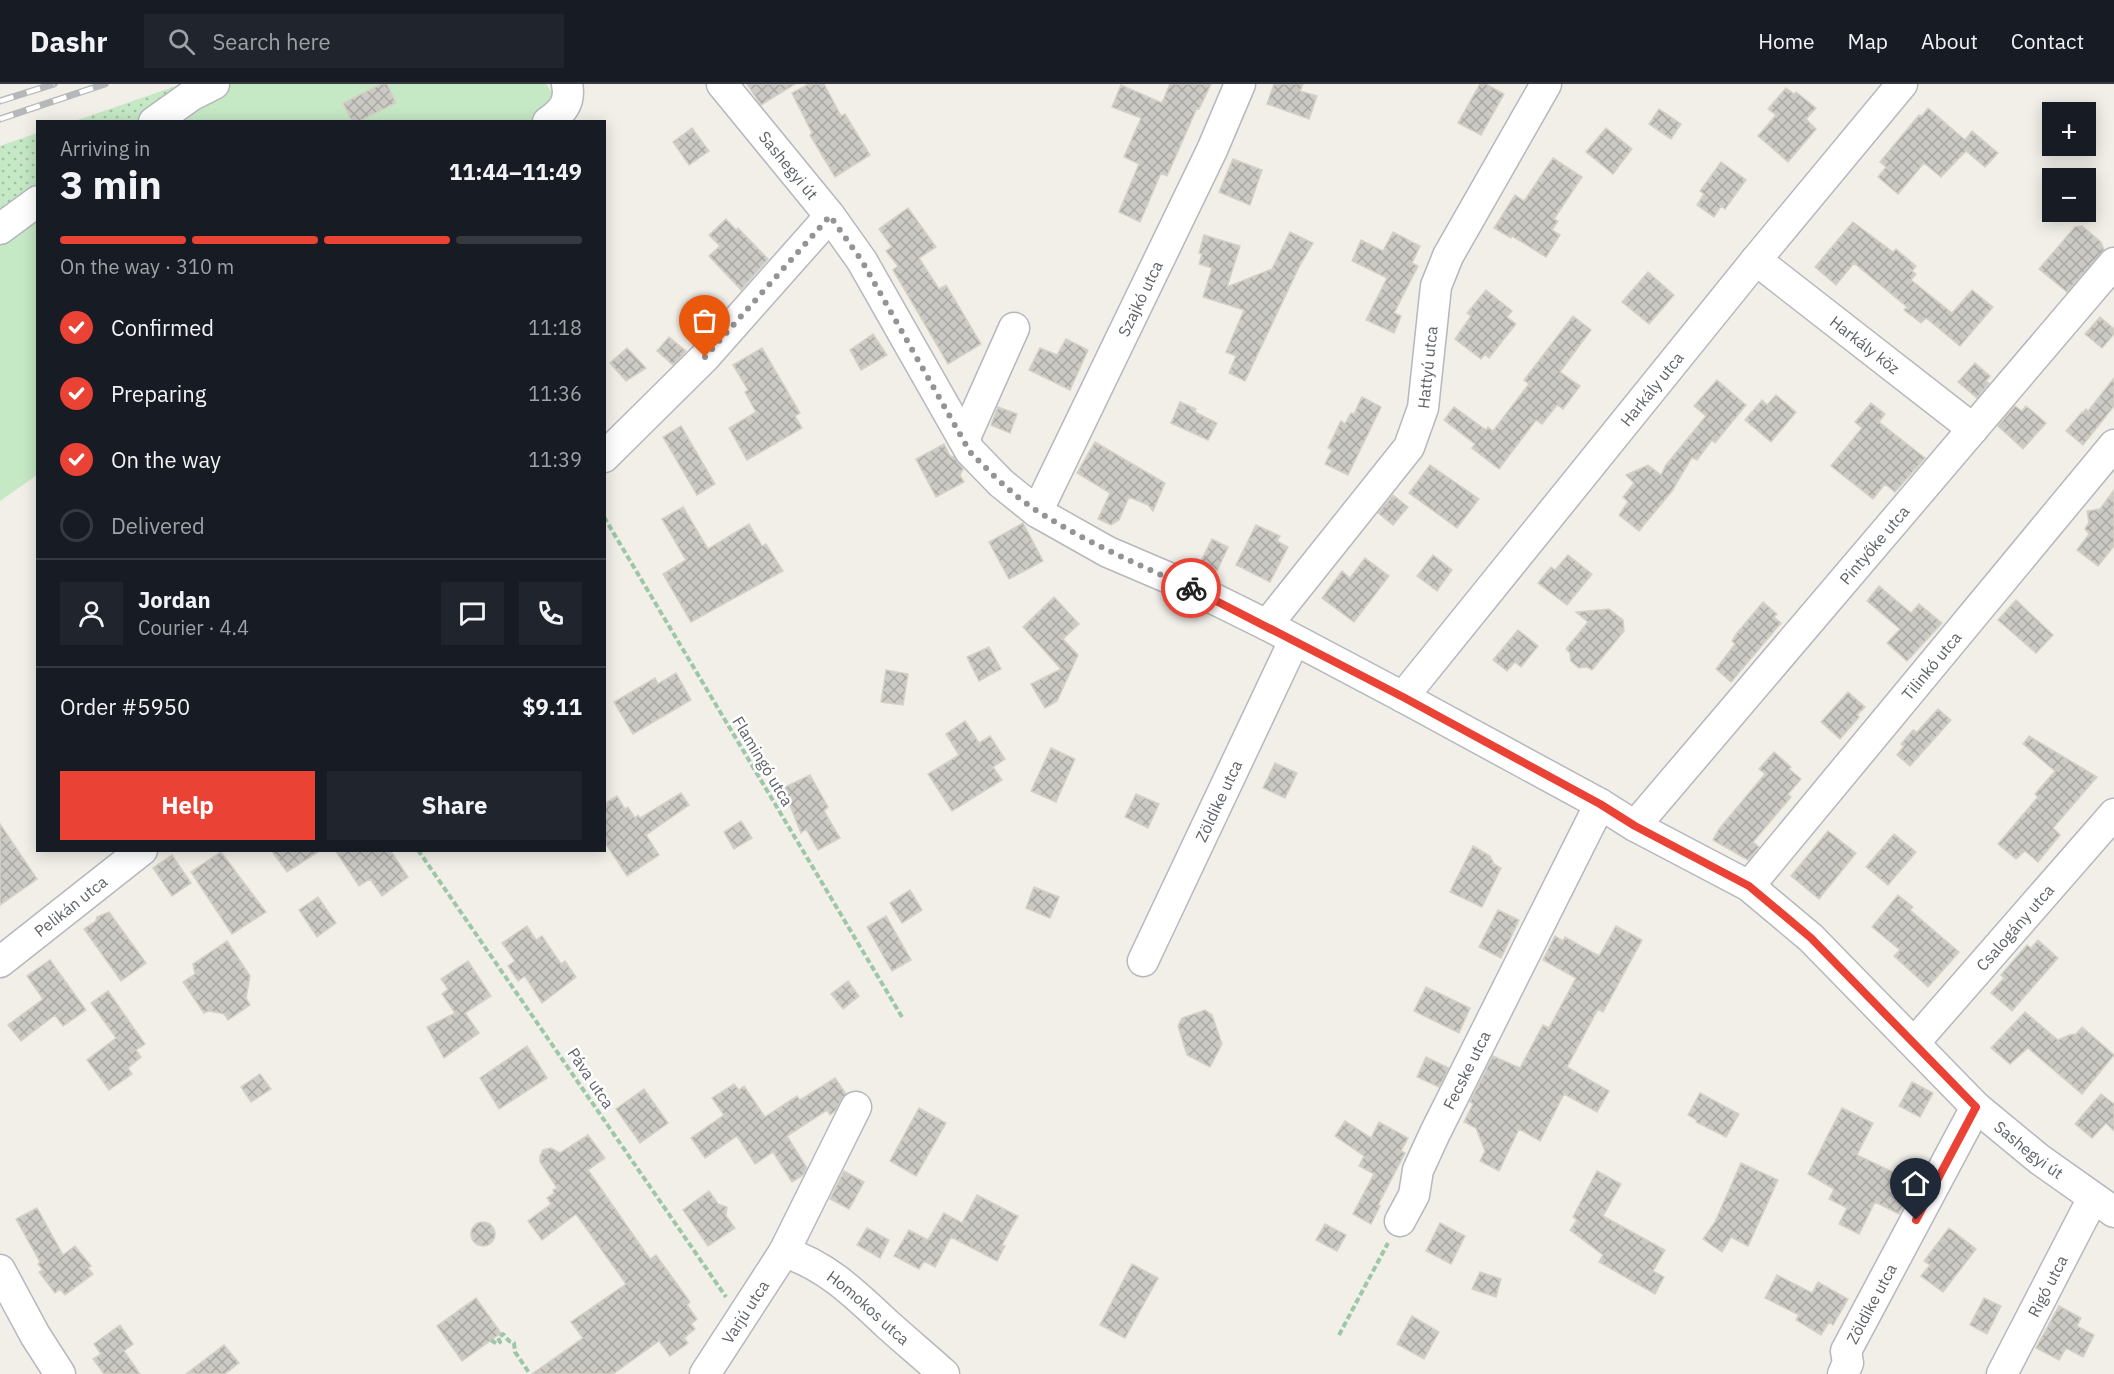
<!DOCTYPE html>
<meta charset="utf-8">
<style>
body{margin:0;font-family:"IBM Plex Sans",sans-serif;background:#20242c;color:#f1f3f6;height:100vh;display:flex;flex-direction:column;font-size:22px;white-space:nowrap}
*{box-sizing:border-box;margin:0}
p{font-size:20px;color:#9ea1a6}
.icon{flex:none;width:33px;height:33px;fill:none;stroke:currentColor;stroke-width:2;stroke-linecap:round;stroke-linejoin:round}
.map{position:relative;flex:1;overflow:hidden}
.sheet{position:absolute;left:36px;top:36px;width:570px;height:732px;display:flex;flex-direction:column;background:#171b24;border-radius:0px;box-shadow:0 3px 15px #0003}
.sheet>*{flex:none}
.controls{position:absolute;left:2042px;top:18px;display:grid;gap:12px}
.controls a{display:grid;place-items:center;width:54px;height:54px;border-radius:0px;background:#171b24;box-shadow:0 3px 15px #0003;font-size:30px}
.pin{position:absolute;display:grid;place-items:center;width:51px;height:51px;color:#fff;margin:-62px -26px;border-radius:50% 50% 50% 0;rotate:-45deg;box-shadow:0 0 6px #0007}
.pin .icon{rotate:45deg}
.courier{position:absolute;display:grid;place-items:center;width:60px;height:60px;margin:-30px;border:4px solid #ea4335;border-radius:50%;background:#fff;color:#222;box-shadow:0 2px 8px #0007}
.summary em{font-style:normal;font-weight:800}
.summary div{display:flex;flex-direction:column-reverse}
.summary{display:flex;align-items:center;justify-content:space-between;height:102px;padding:0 24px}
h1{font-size:39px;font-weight:800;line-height:45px}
.bar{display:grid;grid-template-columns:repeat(4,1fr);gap:9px 6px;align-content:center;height:72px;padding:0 24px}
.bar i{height:8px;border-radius:4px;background:#363941}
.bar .selected{background:#ea4335}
.bar p{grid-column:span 4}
.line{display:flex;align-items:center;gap:15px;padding:0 24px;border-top:2px solid #363941}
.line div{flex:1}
.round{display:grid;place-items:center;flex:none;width:63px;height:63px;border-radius:0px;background:#20242c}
ol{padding:0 24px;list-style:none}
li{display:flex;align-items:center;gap:18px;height:66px}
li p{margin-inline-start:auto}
li .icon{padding:6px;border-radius:50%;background:#ea4335;color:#fff;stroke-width:4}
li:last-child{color:#9ea1a6}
li i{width:33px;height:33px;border:3px solid #363941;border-radius:50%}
.action{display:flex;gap:12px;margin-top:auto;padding:12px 24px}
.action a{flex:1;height:69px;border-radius:0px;background:#ea4335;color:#fff;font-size:24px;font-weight:800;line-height:69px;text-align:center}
.action a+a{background:#20242c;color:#f1f3f6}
header{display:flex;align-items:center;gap:36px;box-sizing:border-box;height:84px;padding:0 30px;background:#171b24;border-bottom:2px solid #363941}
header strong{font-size:28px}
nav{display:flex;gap:33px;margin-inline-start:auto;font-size:21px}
.search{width:420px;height:54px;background:#20242c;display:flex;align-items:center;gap:15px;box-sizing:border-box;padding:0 21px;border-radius:0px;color:#9ea1a6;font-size:22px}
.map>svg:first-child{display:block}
.grass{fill:url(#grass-dots)}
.garden{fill:#c5e8c5}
.building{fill:url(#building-cross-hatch);stroke:#d6d1c6;stroke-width:1.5}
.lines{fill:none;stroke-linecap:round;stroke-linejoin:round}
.minor-casing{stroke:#b5b8bc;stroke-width:33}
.path{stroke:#9cc7a9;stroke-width:4;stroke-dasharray:6 3;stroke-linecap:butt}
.minor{stroke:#fff;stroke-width:30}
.rail-casing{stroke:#b6b7b8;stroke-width:7}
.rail{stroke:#fff;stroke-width:4.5;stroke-dasharray:14;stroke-linecap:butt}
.done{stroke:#929495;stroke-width:6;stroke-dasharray:0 10.8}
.route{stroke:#ea4335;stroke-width:8}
.labels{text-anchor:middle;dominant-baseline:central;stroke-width:5;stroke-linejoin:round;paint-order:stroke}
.street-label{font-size:16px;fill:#5f6368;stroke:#fff}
</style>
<header>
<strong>Dashr</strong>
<div class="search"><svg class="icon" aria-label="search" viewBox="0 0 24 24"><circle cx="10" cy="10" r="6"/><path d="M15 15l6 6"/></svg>Search here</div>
<nav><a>Home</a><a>Map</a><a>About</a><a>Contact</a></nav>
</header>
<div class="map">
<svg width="2114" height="1290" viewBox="0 0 2114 1290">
<defs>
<pattern id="grass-dots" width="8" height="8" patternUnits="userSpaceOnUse" patternTransform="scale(1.5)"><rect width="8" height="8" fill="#c5e8c5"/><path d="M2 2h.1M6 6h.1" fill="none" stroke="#a3c0a4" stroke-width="1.8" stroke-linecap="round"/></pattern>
<pattern id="building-cross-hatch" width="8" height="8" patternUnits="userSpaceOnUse" patternTransform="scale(1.5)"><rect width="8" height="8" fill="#cccac5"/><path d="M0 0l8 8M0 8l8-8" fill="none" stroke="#a9a8a4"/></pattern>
</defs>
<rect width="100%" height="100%" fill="#f1efe8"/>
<path class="grass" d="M182,0H198L180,7L139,37L72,38Z
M37,49V114L0,140V62Z"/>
<path class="garden" d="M198,0H546L559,18L531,38H139L180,7Z
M37,114V391L0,417V140Z"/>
<path class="building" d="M381,0H387L396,19L357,38H352L343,19Z
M747,0H795L761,21Z
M809,0H824L841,32L845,30L870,71L835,93L810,51L812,49L792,9Z
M1170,0H1211L1199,25L1197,24L1167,92L1161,89L1140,138L1119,128L1139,80L1124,73L1141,34L1112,23L1121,1L1162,19Z
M1274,0H1303L1300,7L1317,12L1309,35L1267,20Z
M1480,0H1486L1504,10L1481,51L1458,39Z
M1786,4L1794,10L1796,8L1816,24L1806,35L1816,45L1788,78L1758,52L1776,31L1768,25Z
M1928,24L1965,56L1972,47L1998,69L1985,83L1966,67L1941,93L1924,79L1898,110L1878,93L1886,83L1880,78L1919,31L1922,32Z
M1659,25L1681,40L1671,55L1649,40Z
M692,44L709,67L689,81L673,58Z
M1606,44L1632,65L1613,90L1586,68Z
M1553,74L1582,93L1554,135L1558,137L1552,146L1560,151L1546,173L1512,152L1511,154L1494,144L1515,111L1524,117Z
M1233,75L1262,86L1250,121L1219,108Z
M1721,78L1746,96L1725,125L1721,122L1714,133L1697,121L1704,110L1700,107Z
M908,124L936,163L919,174L939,205L946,201L981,260L948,280L893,186L898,182L886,167L892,163L879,145Z
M726,135L736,146L738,144L768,175L741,206L709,172L720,162L709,151Z
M1853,138L1893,168L1896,165L1916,182L1912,187L1916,190L1911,196L1952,229L1972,206L1993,223L1960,262L1926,234L1921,239L1904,226L1907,223L1854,179L1836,201L1815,183Z
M2082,142L2101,158L2104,166L2067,208L2039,185L2075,143Z
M1290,148L1313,159L1300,181L1245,297L1229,289L1236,272L1226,268L1244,226L1203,213L1212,184L1199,180L1202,170L1199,169L1204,151L1240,162L1227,203L1272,185Z
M1393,148L1420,162L1412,179L1418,182L1394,229L1401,232L1394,249L1366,236L1387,194L1352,177L1361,156L1383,167Z
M1648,188L1674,211L1649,240L1622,218Z
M1486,206L1512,227L1507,233L1516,240L1489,274L1485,270L1481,275L1455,255L1471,232L1467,229Z
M1573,232L1591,246L1560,288L1580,302L1563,325L1557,321L1542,340L1536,336L1499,385L1472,364L1475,360L1444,336L1454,323L1486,346L1488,343L1493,347L1529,300L1524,296Z
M2100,233L2114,245V250L2102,264L2085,250Z
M873,250L887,271L861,286L850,266Z
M669,253L686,267L673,281L657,267Z
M1066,255L1088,266L1070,306L1029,286L1040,264L1057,271Z
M627,264L646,284L626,297L610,279Z
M762,264L800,329L795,332L802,344L747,376L729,344L756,328L745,308L748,306L733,281Z
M1975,279L1990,292L1986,297L1989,299L1977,314L1958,298Z
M2114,294V322L2083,361L2066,347L2082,328L2083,329L2086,325L2088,327Z
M1717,296L1746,321L1715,359L1712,356L1697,376L1692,373L1672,407L1639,447L1619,431L1628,418L1623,413L1634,399L1626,391L1648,381L1661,391L1666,381L1706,332L1694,322Z
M1776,311L1796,328L1771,358L1745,336L1762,316L1767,321Z
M1362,313L1381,323L1348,391L1325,380L1332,366L1328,364L1341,337L1345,340L1351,329L1354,330Z
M1180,318L1196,325L1195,328L1217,339L1208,356L1171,339Z
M1871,319L1885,330L1879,338L1925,374L1895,408L1885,400L1873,415L1831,382L1862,344L1855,338Z
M2015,322L2022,327L2026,322L2046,339L2023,365L1998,342Z
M998,323L1017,330L1010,349L991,341Z
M681,342L715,400L697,411L663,353Z
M1095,358L1165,399L1153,427L1148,421L1129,413L1119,436L1111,441L1098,435L1110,409L1077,389Z
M944,360L950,372L954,373L963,385L960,391L964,398L936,413L916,375Z
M1430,381L1479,415L1457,444L1409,409Z
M2114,406V462L2098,482L2077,466L2089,450L2085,445L2089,438L2087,427L2100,425Z
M1393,411L1408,423L1393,441L1378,429Z
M683,423L708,465L749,440L762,462L766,460L783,487L691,538L663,490L686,476L662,435Z
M1023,439L1043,477L1009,495L989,458Z
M1256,441L1280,452L1277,457L1288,463L1270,498L1236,481Z
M1212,455L1228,463L1217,487L1200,479Z
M1433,471L1452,486L1437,507L1417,492Z
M1568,471L1592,490L1567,521L1538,499L1551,483L1555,486Z
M1365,474L1389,492L1354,538L1322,514L1342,487L1350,494Z
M1879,502L1911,529L1919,520L1942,539L1907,577L1887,559L1900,545L1867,517Z
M1054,513L1079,540L1063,555L1078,571L1057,617L1045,624L1031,600L1061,585L1023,543Z
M2016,516L2053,551L2036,569L1998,536Z
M1763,518L1777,530L1774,533L1781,539L1731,598L1716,585L1735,560L1732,557L1737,549Z
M1609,525L1623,536L1624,547L1592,586L1587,583L1579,584L1571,577L1570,569L1566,565L1588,538L1576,528Z
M1518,546L1538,562L1521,583L1515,578L1507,587L1493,576Z
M989,563L1001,585L979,597L967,573Z
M886,586L908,590L903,621L881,618Z
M676,589L691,616L633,650L614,618L655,594L658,600Z
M1848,608L1865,623L1857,631L1859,633L1840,655L1821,638Z
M1938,625L1951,636L1910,682L1897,671L1904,662L1901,660L1913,646L1917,648Z
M965,637L979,659L990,652L1005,675L993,683L1002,696L952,727L928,690L959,671L946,650Z
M2029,652L2097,693L2053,744L2060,751L2038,778L2025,767L2016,775L1998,760L2038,713L2035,710L2055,687L2023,660Z
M1051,664L1075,675L1056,718L1031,707Z
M1774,668L1791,683L1789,685L1801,695L1788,710L1791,713L1753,758L1759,763L1748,776L1713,756L1719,745L1765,690L1759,685Z
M1275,679L1297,689L1285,714L1263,704Z
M810,691L828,723L824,727L840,754L818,766L806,745L801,749L783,704Z
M681,709L689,721L646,751L659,771L627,792L604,757V720L617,712L625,725L628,723L635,734L638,731L640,734Z
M1136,710L1159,720L1148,744L1125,733Z
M741,737L752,754L734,765L724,748Z
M0,740L37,795L0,821Z
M1828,747L1856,769L1819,815L1791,792Z
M1894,750L1916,768L1888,801L1866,783Z
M1473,762L1490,772L1494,780L1501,784L1482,823L1450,808Z
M271,766H321L287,788Z
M335,766H390L408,793L382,812L370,795L359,802Z
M221,768L266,828L232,850L191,788Z
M172,771L191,799L172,812L153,784Z
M1034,803L1059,813L1050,834L1026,824Z
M910,806L922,826L902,839L890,819Z
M1898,811L1913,823L1910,826L1959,868L1928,903L1894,872L1900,866L1872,843Z
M318,813L336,839L317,853L299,826Z
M1498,826L1519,836L1501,874L1479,863Z
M109,828L146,879L121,897L84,845L96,837L97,833Z
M886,832L911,876L892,887L867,843Z
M527,842L536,856L542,852L561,880L565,877L576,893L542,919L525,892L518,897L508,882L515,877L502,859Z
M1616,842L1642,856L1603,928L1598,925L1567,983L1609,1007L1597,1028L1564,1010L1540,1057L1519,1045L1499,1087L1480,1077L1485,1067L1476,1044L1464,1038L1473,1020L1470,1018L1493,972L1520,984L1543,941L1549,944L1576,894L1543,876L1555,852L1563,857L1565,853L1599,872Z
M2038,856L2058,874L2012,927L1991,909L2004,894L2001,891L2027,861L2031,864Z
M227,857L250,892L246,914L250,921L228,936L224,930L209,927L204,929L183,898L195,890L193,880Z
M50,876L86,926L63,942L55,931L21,957L8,941L43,915L27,892Z
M468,877L491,912L465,929L479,949L444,974L427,943L455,929L442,910L448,905L441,895Z
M848,897L859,912L843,925L831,910Z
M1426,903L1470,924L1459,949L1414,927Z
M108,907L145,960L136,966L141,973L128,984L132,990L109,1006L87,976L116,954L91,919Z
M1205,926L1212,931L1222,960L1210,983L1187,971L1178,942L1182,934Z
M2025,928L2058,956L2069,951L2076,950L2082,943L2114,971L2082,1010L2028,964L2010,980L1991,964Z
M527,962L547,994L499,1025L480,994Z
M1426,973L1449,984L1439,1003L1417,993Z
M260,990L271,1005L251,1018L241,1003Z
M835,994L846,1010L835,1027L830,1031L827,1026L787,1052L807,1084L803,1091L792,1098L773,1068L755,1080L737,1052L705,1074L691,1054L724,1031L712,1014L734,1000L739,1006L744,1002L765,1033L797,1012L800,1016Z
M1912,998L1933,1009L1920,1033L1899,1022Z
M644,1005L668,1039L640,1059L616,1025Z
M1700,1009L1739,1030L1726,1053L1696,1038L1697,1036L1688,1031Z
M2101,1010L2114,1020V1047L2106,1039L2092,1054L2075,1040Z
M919,1024L946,1039L916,1092L890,1077Z
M1842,1024L1873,1039L1857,1071L1916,1099L1899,1130L1875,1118L1859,1150L1839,1140L1847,1124L1829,1115L1834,1105L1808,1090Z
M1345,1037L1371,1054L1379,1038L1408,1054L1401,1067L1405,1069L1378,1121L1380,1122L1371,1140L1353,1130L1374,1090L1359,1082L1364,1072L1335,1052Z
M588,1051L605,1074L588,1086L650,1175L656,1171L690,1218L687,1221L697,1235L691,1240L695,1245L684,1254L688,1259L670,1272L659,1257L613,1290H532L583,1254L571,1238L626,1200L576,1130L542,1156L528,1137L551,1120L547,1114L554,1109L553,1106L557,1104L540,1078V1072L543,1066L551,1064L560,1069Z
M1741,1079L1778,1096L1748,1162L1731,1153L1722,1168L1703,1155L1715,1138Z
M844,1087L864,1098L849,1125L830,1115Z
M1597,1087L1621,1100L1603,1132L1665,1166L1653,1187L1664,1193L1655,1210L1599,1178L1603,1171L1570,1146L1577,1136L1573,1133Z
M709,1107L718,1120L727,1123L726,1132L735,1144L708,1162L683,1126Z
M977,1111L1018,1132L1002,1161L1005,1162L997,1177L951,1153L935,1183L924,1177L919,1185L894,1172L909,1146L928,1156L944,1129L962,1139Z
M37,1124L63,1171L75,1162L91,1182L88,1184L93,1190L65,1211L60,1205L55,1209L39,1188L43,1186L38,1180L40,1178L16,1135Z
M471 1150a12 12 0 1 1 24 0a12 12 0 1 1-24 0Z
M1440,1139L1465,1152L1451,1180L1426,1167Z
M1325,1140L1346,1151L1337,1167L1316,1156Z
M867,1144L889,1156L880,1174L857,1161Z
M1949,1144L1976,1165L1943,1208L1921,1192L1930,1181L1924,1177Z
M1132,1180L1158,1194L1125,1254L1100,1241Z
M1480,1188L1501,1195L1496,1213L1472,1205Z
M1777,1191L1812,1209L1818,1198L1848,1215L1833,1241L1829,1238L1821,1251L1796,1236L1799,1231L1765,1214Z
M476,1214L501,1249L462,1277L437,1242Z
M1984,1214L2001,1222L1987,1250L1970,1241Z
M2059,1222L2081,1234L2077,1242L2094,1251L2083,1273L2066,1264L2059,1276L2036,1264Z
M1412,1232L1439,1248L1424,1275L1397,1260Z
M120,1241L133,1260L124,1267L140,1290H104L93,1275L101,1270L94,1260Z
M224,1261L239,1279L225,1290H186Z"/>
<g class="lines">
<g class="minor-casing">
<g id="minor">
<path id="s1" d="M722,0L830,132L862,177L970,367L1001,399L1037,428L1108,468L1190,503L1267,541L1403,613L1600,720L1635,742L1749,802L1811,854L1976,1023L2039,1075L2114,1128"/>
<path d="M154,38L192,11L214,0"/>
<path d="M548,38C562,28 571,19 567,0"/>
<path d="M0,145L38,117"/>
<path id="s2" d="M1756,176L1973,345"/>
<path d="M964,356L1014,244"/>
<path d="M604,373L705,273L830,132"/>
<path id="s3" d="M1037,428L1212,66L1240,0"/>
<path id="s4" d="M1267,541L1409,363L1423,324L1436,202L1448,172L1546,0"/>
<path id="s5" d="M1403,613L1756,176L1902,0"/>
<path id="s6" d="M1635,742L2114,179"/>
<path id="s7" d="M1749,802L2114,361"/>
<path id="s8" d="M1143,877L1294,557"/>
<path id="s9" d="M0,878L142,766"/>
<path id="s10" d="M1915,958L2114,730"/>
<path id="s11" d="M1400,1137L1414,1111L1418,1086L1435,1049L1600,720"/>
<path id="s12" d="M784,1168C826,1181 856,1211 887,1240C906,1257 925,1273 944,1290"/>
<path d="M0,1186L35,1251L60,1290"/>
<path id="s13" d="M705,1290L784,1168L856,1023"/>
<path id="s14" d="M1843,1290L1848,1279L1846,1267L1976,1023"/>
<path id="s15" d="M2002,1290L2093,1114"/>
</g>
</g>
<path class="path" d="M604,433L902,933
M418,766L726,1213
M1339,1251L1388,1159
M491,1256L497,1260L500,1258L498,1254L503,1250L509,1257L514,1259L515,1268L530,1290"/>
<use href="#minor" class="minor"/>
<g class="rail-casing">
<path id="rail" d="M0,17L54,0
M0,35L105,0"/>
</g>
<use href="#rail" class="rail"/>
</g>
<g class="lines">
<path class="done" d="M705,273L830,132L862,177L970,368C991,389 1013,412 1039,428C1087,459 1139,481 1191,504"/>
<path class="route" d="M1191,504L1403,613L1600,720L1635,742L1749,802L1811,854L1976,1023L1916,1136"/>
</g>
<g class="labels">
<g class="street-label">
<text stroke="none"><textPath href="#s1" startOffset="105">Sashegyi út</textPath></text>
<text stroke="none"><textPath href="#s3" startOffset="237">Szajkó utca</textPath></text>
<text stroke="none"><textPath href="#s2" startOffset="138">Harkály köz</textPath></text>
<text stroke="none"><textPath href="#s4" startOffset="310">Hattyú utca</textPath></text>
<text stroke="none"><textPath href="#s5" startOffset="396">Harkály utca</textPath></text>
<text stroke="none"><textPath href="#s6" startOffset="369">Pintyőke utca</textPath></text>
<text stroke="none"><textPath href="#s7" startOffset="286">Tilinkó utca</textPath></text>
<text transform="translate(763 677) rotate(59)">Flamingó utca</text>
<text stroke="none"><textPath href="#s8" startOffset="177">Zöldike utca</textPath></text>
<text stroke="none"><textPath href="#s9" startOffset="90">Pelikán utca</textPath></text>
<text stroke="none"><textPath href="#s10" startOffset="152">Csalogány utca</textPath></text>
<text stroke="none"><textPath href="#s11" startOffset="166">Fecske utca</textPath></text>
<text transform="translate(591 994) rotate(56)">Páva utca</text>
<text stroke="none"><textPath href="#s1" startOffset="1725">Sashegyi út</textPath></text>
<text stroke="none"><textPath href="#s15" startOffset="99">Rigó utca</textPath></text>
<text stroke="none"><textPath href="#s14" startOffset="78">Zöldike utca</textPath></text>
<text stroke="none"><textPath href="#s12" startOffset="102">Homokos utca</textPath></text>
<text stroke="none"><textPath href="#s13" startOffset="74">Varjú utca</textPath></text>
</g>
</g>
</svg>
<div class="controls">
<a>+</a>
<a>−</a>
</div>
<div class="pin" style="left:705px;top:273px;background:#ea580c"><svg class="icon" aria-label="bag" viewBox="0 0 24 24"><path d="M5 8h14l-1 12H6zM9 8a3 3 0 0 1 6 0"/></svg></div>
<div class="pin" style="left:1916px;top:1136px;background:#1f2937"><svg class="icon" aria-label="home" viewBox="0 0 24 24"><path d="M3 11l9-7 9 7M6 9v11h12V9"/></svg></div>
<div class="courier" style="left:1191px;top:504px"><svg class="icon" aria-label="bike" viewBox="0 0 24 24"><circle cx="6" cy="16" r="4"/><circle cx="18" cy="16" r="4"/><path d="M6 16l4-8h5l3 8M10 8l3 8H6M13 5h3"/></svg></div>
<section class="sheet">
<div class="summary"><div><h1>3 min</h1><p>Arriving in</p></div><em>11:44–11:49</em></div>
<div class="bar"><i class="selected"></i><i class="selected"></i><i class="selected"></i><i></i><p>On the way · 310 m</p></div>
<ol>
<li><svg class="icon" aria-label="check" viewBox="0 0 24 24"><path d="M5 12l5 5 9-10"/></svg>Confirmed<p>11:18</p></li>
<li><svg class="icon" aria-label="check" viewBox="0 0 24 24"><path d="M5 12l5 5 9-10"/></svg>Preparing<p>11:36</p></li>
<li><svg class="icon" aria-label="check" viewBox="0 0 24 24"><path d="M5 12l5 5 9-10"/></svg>On the way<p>11:39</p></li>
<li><i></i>Delivered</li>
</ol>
<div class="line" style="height:108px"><a class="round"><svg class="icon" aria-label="person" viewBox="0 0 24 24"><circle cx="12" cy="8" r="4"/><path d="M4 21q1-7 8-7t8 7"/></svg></a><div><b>Jordan</b><p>Courier · 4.4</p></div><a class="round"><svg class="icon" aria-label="chat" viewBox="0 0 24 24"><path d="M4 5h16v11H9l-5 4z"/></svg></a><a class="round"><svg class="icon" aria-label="phone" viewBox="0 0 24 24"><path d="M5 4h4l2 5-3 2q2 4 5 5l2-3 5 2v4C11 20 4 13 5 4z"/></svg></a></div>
<div class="line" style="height:78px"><div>Order #5950</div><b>$9.11</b></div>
<div class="action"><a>Help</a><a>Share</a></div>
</section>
</div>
